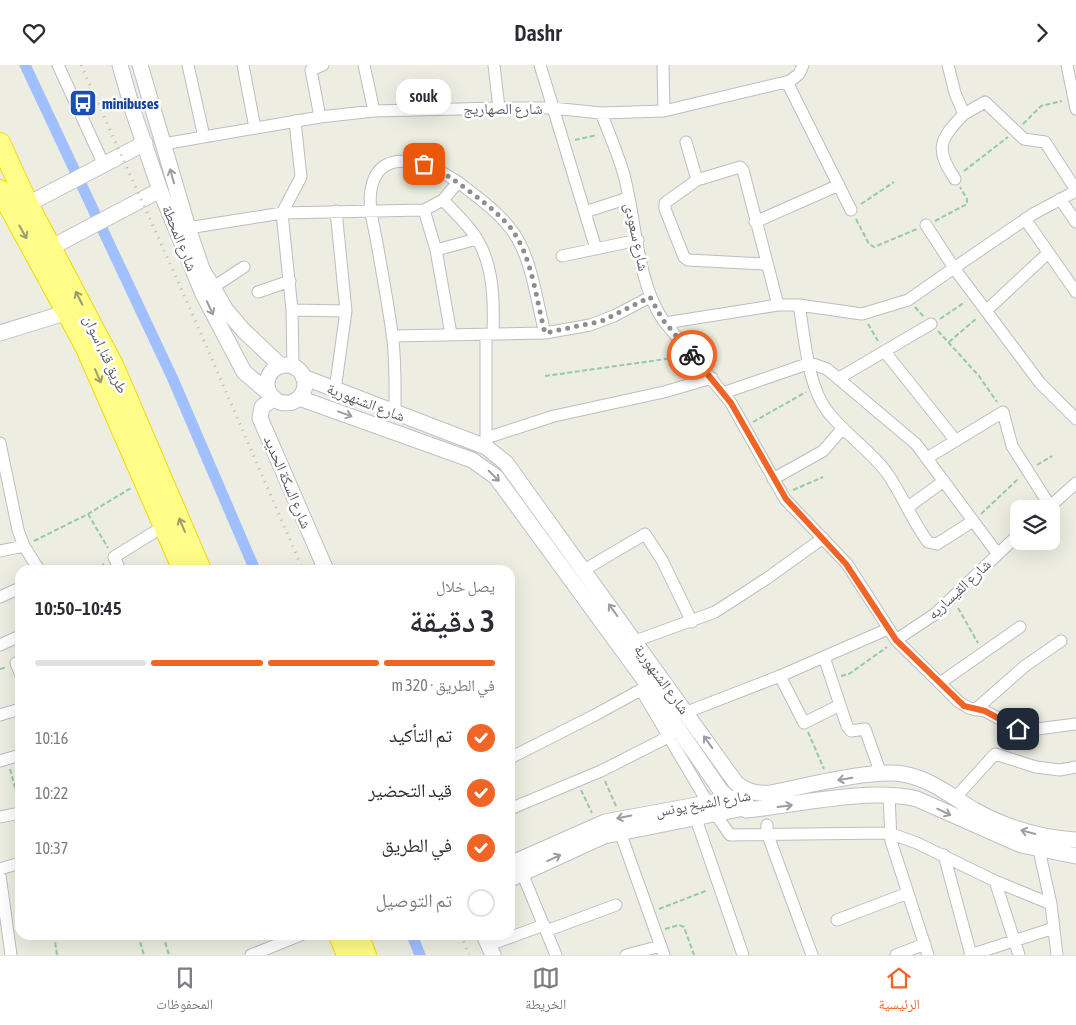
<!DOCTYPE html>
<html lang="ar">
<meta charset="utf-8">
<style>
body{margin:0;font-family:"Asap Condensed","Noto Naskh Arabic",sans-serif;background:#f2f2f3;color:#2b2b33;direction:rtl;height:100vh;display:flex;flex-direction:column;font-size:19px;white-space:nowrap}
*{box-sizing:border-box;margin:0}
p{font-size:16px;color:#7c7c81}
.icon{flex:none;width:28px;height:28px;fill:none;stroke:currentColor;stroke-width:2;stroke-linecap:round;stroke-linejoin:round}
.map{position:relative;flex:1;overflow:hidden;direction:ltr}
.panel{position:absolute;left:15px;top:500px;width:500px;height:375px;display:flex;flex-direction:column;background:#fff;border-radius:15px;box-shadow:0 5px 20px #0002;direction:rtl}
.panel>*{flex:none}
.tools{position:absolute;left:1010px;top:435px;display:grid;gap:10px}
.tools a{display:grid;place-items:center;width:50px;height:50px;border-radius:10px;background:#fff;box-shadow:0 5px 20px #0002;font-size:25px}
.pin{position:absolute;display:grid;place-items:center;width:42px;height:42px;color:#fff;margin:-21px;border-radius:10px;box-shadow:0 2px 8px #0006}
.courier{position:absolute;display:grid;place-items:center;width:50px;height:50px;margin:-25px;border:4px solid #f06425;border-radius:50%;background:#fff;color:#222;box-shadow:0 1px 6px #0007}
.bubble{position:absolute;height:35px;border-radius:15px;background:#fff;box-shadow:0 5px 20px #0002;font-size:16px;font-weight:600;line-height:35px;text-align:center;direction:rtl}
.head em{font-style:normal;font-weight:600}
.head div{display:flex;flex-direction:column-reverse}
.head{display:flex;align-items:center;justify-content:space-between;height:85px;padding:0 20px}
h1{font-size:32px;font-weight:600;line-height:38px}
.bar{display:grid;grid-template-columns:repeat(4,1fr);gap:8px 5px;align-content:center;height:60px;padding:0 20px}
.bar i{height:6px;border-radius:4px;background:#e1e1e2}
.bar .selected{background:#f06425}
.bar p{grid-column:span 4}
ol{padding:0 20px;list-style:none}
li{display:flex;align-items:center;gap:15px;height:55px}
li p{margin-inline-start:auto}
li .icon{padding:5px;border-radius:50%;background:#f06425;color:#fff;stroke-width:4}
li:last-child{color:#7c7c81}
li i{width:28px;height:28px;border:2px solid #e1e1e2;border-radius:50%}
header{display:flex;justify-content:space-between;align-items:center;height:65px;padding:0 20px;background:#fff;font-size:22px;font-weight:600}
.tabs{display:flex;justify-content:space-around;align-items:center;height:70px;border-top:1px solid #e1e1e2;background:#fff;font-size:14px;color:#7c7c81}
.tabs a{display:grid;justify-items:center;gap:2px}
.tabs .selected{color:#f06425}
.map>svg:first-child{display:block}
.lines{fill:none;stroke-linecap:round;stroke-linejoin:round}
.canal{stroke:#a0bfff;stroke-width:11}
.street-casing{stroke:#bcbdc4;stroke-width:13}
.secondary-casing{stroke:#bebfc8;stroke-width:17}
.highway-casing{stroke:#efdc00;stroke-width:22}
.path{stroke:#95c8af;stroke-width:2;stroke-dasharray:5 2.5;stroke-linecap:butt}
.street{stroke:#fff;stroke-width:11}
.secondary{stroke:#fff;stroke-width:15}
.highway{stroke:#fffc87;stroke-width:20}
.rail{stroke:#b7b8b8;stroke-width:3;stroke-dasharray:1 6;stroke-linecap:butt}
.oneway{stroke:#9c9da1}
.oneway2{stroke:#9c9c71}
.done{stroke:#8d8f8f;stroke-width:5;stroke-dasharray:0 9}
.route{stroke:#f06425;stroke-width:6}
.labels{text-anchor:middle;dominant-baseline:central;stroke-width:5;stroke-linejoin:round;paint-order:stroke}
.transit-label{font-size:15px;font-weight:bold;fill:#164399;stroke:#fff;text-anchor:start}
.street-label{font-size:15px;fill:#5a5c63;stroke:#fff}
</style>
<header><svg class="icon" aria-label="forward" viewBox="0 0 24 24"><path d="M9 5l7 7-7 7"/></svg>Dashr<svg class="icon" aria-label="heart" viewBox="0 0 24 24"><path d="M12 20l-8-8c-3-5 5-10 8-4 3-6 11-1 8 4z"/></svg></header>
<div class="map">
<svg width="1076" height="890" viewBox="0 0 1076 890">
<rect width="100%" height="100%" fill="#edeee1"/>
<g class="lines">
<path class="canal" d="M25,0L172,312L255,505
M412,870L420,890"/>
<g class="street-casing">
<path id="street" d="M58,0L104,100
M188,0L204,72
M243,0L255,63
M364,0L374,46
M494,0L499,43
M540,0L596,184
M663,0L664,46
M948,0L955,28L964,49L985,37L1024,74L1045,77L1076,125
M1067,0L1076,44
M787,17L851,145
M601,48C609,68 618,89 624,110C636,155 637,217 663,255L731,338L785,434L847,499L896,575L959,637L969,643L985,646L1022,666L1076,659
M320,52L311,5L323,0
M686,77L697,115
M163,79L320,52L374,46L499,43H552L601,48L664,46L790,16L799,9L803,0
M955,114C934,83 940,74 964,49
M458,117C476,131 496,145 510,163C532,190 536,235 545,268L590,260L614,251L650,232
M1076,126L1033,149L954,203L1040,318L1076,354
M1060,134L1076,157
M443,135C454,147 468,159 477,174C494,202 494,237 493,269
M424,145L436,185L451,269
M585,147L628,133
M1025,154L1076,227
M755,157L839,120
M188,163L282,148L424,145L443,135L458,117C434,101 379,76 371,125C368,142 374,161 377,178C382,208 388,238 392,268C396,295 395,322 395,349
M436,185L477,174
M562,191L638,175
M766,199L688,195L684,192L665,144V138L697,115L740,102L743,105L778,240
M212,223L244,202
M258,227L290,216
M799,240C805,272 807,321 828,347C845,369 870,385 887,408C902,429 912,456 928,477L937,479L973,456
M292,245L346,246
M987,245L1048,188
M665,258L778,240H799L862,249L908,235L954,203L926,160
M392,271L545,268
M885,287L956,376
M293,302L292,245L282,148L301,112L295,56
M839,313L931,259
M335,325L346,246L336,146
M723,328L810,298L827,304L916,379L997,488
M486,373L554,351L664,327L712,313
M0,378L18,465L24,481L39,505
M486,380V269
M927,393L1003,347L1012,381L1050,441
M773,414L823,386L843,363
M908,442L944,416
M1047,444L1076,418
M0,486L24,481
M120,505L114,492L164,461
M584,505L645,469L662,495L692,557
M0,532L20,523
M896,575L935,549L1019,469
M635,576L715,547L766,514L823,473
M0,580L20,571
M824,592L847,661L851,666L865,664L881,709
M20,596L16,598L20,608
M780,611L804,658L840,640
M940,618L1020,562
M641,625L708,738L730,770L889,768L917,778L995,816L1051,839L1039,785
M975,645L1025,601L1061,576
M687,647L780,611L888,564
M0,650L20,644
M510,693L595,650L646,622
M0,696L20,690
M889,729L891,776L928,890
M955,733L995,689L1036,702L1060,705L1076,702
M510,744L601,706L676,668
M0,752L20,748
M696,754L743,890
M767,760V768L812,890
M620,767L664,890
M944,790L971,890
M0,804L20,798
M522,808L556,890
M0,810L11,890
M995,816L1019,890
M1051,839L1057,890
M837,855L908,828
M546,866L616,840
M489,880L544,860
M251,890L301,870
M626,890L661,881
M896,890L925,879
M970,890L1054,863"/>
</g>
<g class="secondary-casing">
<path id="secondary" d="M120,0L133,46L160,125L203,229L244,307L270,329
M140,0L188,163L202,204L226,245L243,265L281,301
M28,139L145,78
M52,182L160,125
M0,268L68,247
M267 319a19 19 0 1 1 38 0a19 19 0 1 1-38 0Z
M303,312L486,382L506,398L736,718C748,727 756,729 771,728C805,721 871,704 903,709C931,714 951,731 974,745C1005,762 1041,773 1076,775
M274,333L262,342L260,353L326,505
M299,333L472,395L496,412L648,620L721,726L737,741L746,745L756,744C804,738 872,723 917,734L1021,780L1076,791
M510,799L605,757L735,733
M510,814L604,771L749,742
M484,870L493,890"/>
</g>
<g class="highway-casing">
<path id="highway" d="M0,78L28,139L114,302L201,505
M0,125L85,281L183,505
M339,870L347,890
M358,870L366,890"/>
</g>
<path class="path" d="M1023,59L1041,41L1062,36
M575,75L597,70
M964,106L1008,72
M861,139L894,117
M856,154L869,179L874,182L917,164
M935,156L967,139V134L960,122
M915,242L924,252
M940,254L965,237
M868,259L878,276
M938,266L979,311L997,337
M949,277L977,253
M545,311L680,292
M753,357L806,327
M1037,400L1052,391
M793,425L823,412
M88,449L108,483
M981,449L1019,413
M34,476L88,449L131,423
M96,505L104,499
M958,543L978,578
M0,604L7,602
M841,611L849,609L887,582
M808,667L824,704
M10,704L19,738
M605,716L616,741
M581,725L592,748
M659,844L708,825
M665,864L679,860L684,862L694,890
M54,870L57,890
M138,870L144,890
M163,870L169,890
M321,870L324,877"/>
<use href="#street" class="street"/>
<use href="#secondary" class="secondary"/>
<use href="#highway" class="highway"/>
<path class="rail" d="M81,0L192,248L303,505
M461,870L469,890"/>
</g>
<defs><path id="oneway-shaft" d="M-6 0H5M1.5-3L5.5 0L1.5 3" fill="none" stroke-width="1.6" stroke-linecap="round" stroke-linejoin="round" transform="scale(1.25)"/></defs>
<g class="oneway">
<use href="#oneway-shaft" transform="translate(172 111) rotate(-106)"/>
<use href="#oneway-shaft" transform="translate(210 243) rotate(65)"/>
<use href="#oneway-shaft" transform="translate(345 349) rotate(20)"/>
<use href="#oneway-shaft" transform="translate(494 411) rotate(45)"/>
<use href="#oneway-shaft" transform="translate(613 545) rotate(-126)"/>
<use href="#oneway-shaft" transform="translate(708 677) rotate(-125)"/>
<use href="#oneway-shaft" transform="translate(845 714) rotate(171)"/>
<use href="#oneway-shaft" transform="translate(785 741) rotate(-7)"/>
<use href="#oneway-shaft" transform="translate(944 747) rotate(26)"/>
<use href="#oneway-shaft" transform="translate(624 752) rotate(169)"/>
<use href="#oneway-shaft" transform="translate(1028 767) rotate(-165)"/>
<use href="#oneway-shaft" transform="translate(554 793) rotate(-25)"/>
</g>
<g class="oneway2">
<use href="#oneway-shaft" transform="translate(23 167) rotate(61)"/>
<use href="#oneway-shaft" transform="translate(79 233) rotate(-117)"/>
<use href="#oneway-shaft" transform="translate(98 311) rotate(66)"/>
<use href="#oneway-shaft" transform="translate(182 460) rotate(-113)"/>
</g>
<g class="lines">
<path class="done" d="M424,99C443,106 457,117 473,129C486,139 499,149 510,162C532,190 536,234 545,268L602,256L650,232L663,255L692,290"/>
<path class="route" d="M692,290L731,338L786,434L846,499L896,575L964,641L985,646L1018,664"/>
</g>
<defs>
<g id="bus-square" transform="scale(1.4375)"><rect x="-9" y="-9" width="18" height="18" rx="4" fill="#1a4fb4" stroke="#fff"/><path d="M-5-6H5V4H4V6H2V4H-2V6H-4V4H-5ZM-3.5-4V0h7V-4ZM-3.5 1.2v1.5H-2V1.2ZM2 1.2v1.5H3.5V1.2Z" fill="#fff"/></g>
</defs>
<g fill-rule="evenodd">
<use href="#bus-square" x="83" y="38"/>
</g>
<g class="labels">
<g class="transit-label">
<text x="102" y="38">minibuses</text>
</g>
<g class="street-label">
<text x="503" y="43">شارع الصهاريج</text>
<text transform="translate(637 172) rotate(78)">شارع سعودى</text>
<text transform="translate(180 173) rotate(68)">شارع المحطة</text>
<text transform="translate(106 289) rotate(65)">طريق قنا, اسوان</text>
<text transform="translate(366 337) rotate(21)">شارع الشنهورية</text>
<text transform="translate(288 417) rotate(67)">شارع السكة الحديد</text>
<text transform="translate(959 524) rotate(-43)">شارع القيساريه</text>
<text transform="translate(662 614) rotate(54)">شارع الشنهورية</text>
<text transform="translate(703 738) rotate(-10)">شارع الشيخ يونس</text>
</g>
</g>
</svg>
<div class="tools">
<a><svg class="icon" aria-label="layers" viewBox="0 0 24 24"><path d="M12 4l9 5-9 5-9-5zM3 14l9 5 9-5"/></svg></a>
</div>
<div class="pin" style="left:424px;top:99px;background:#ea580c"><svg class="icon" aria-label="bag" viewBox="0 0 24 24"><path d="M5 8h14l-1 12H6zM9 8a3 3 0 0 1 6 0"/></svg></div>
<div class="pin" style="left:1018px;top:664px;background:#1f2937"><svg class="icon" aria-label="home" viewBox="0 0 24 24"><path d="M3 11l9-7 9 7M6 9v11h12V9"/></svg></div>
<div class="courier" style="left:692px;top:290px"><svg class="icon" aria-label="bike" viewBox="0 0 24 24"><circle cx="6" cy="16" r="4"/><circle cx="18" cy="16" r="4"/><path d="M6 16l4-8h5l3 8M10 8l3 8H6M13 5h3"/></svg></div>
<div class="bubble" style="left:396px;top:14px;width:55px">souk</div>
<section class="panel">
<div class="head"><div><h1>3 دقيقة</h1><p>يصل خلال</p></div><em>10:45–10:50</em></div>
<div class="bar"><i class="selected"></i><i class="selected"></i><i class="selected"></i><i></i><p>في الطريق · 320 m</p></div>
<ol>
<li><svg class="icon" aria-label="check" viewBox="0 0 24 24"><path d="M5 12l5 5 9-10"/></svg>تم التأكيد<p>10:16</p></li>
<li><svg class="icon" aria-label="check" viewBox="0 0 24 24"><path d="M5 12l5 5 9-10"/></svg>قيد التحضير<p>10:22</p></li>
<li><svg class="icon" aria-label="check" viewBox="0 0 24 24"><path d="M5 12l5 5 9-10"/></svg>في الطريق<p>10:37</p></li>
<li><i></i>تم التوصيل</li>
</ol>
</section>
</div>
<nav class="tabs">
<a class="selected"><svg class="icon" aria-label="home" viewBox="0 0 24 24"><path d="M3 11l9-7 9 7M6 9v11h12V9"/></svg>الرئيسية</a>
<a><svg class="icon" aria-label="map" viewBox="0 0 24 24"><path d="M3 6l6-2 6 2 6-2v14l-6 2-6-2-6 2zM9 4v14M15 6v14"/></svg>الخريطة</a>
<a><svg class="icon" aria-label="saved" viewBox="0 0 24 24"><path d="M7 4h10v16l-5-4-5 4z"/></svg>المحفوظات</a>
</nav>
